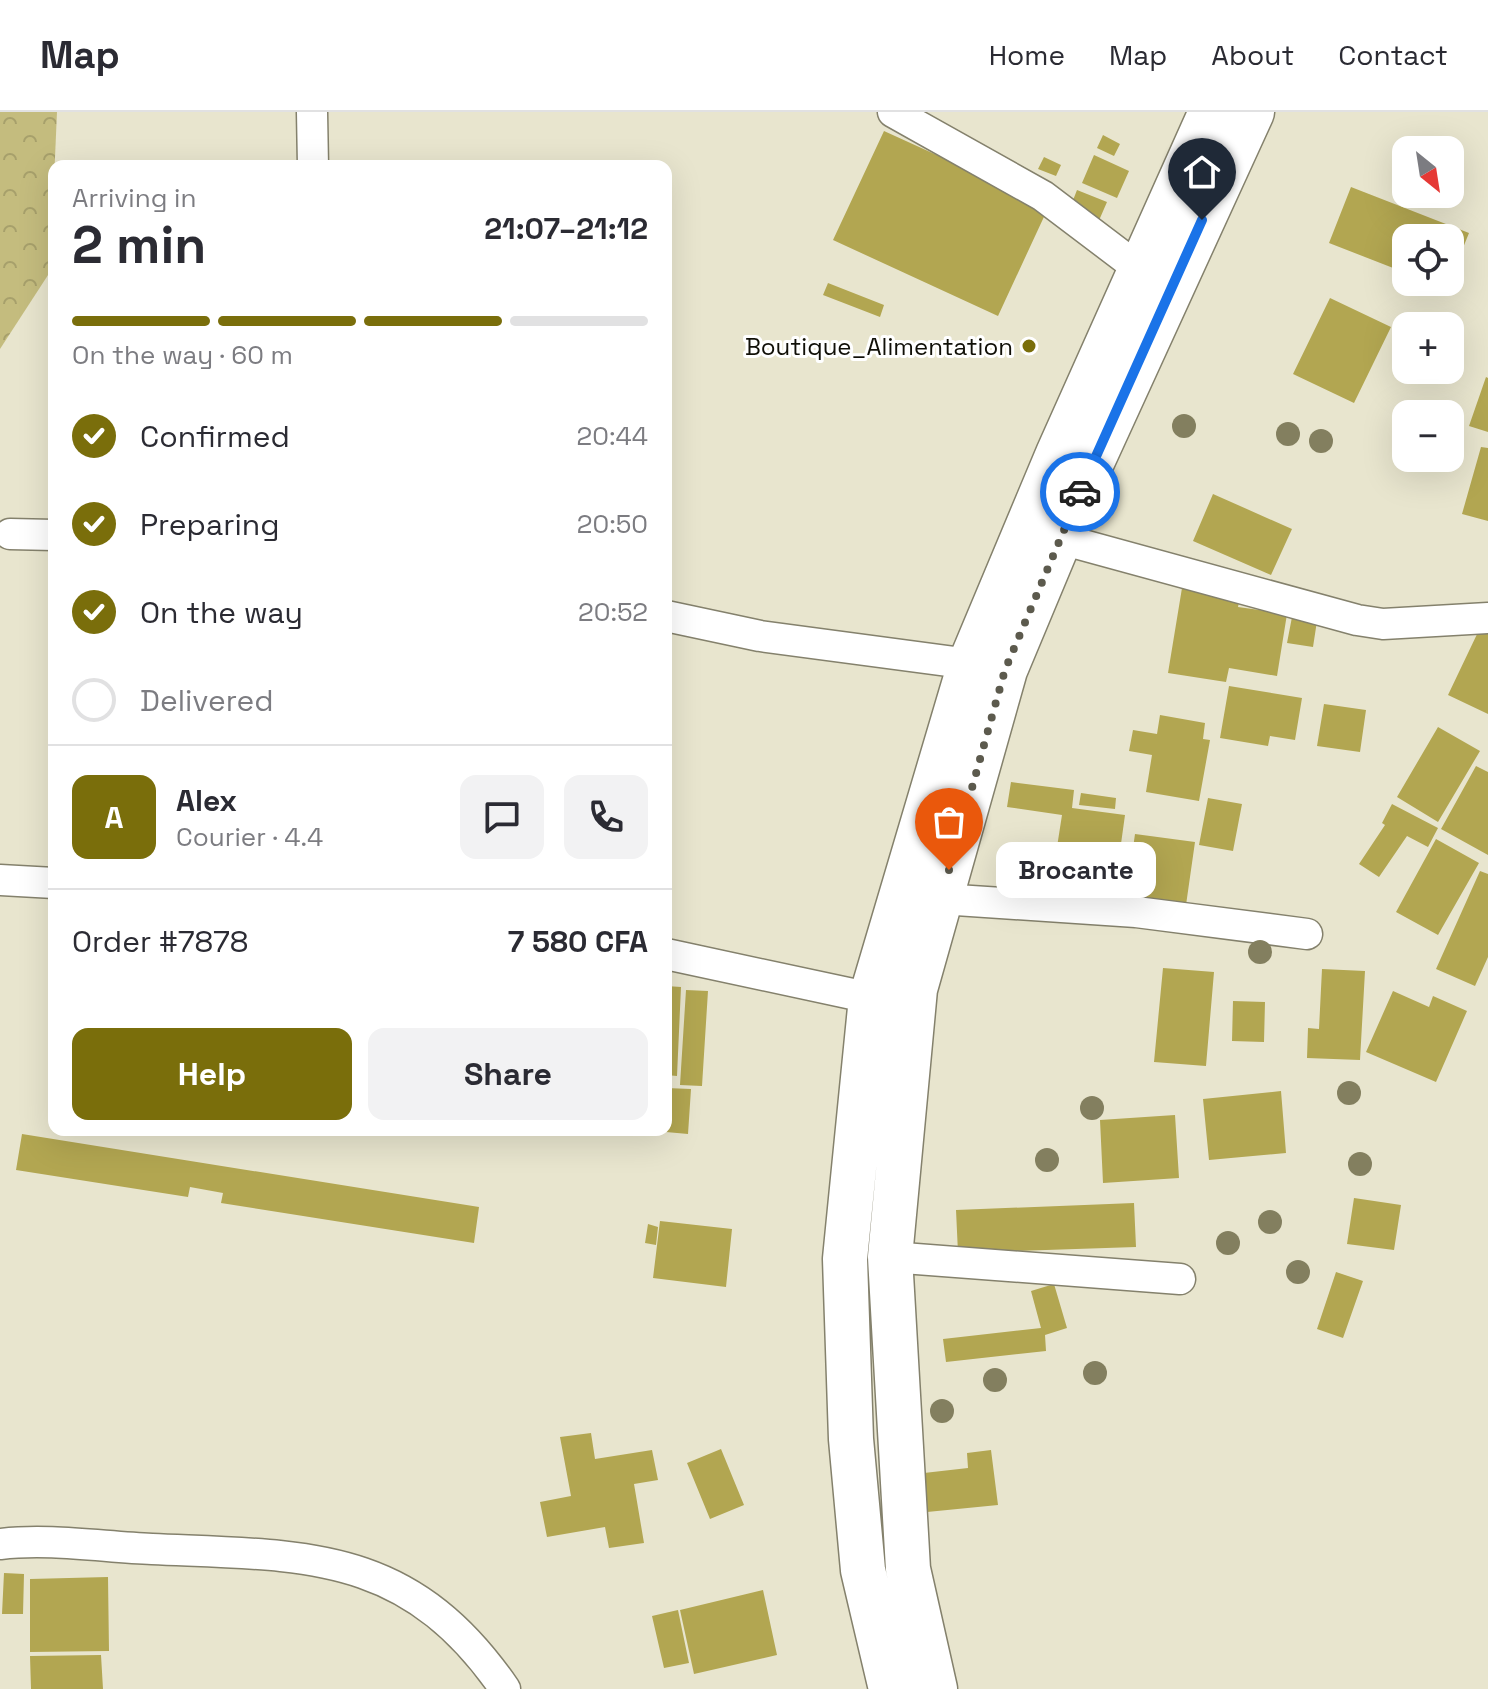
<!DOCTYPE html>
<meta charset="utf-8">
<style>
body{margin:0;font-family:"Space Grotesk",sans-serif;background:#f2f2f3;color:#2b2b33;height:100vh;display:flex;flex-direction:column;font-size:30px;white-space:nowrap}
*{box-sizing:border-box;margin:0}
p{font-size:26px;color:#7c7c81}
.icon{flex:none;width:44px;height:44px;fill:none;stroke:currentColor;stroke-width:2;stroke-linecap:round;stroke-linejoin:round}
.map{position:relative;flex:1;overflow:hidden}
.details{position:absolute;left:48px;top:48px;width:624px;height:976px;display:flex;flex-direction:column;background:#fff;border-radius:16px;box-shadow:0 8px 32px #0002}
.details>*{flex:none}
.needle{width:52px;rotate:150deg}
.buttons{position:absolute;left:1392px;top:24px;display:grid;gap:16px}
.buttons a{display:grid;place-items:center;width:72px;height:72px;border-radius:16px;background:#fff;box-shadow:0 8px 32px #0002;font-size:40px}
.pin{position:absolute;display:grid;place-items:center;width:68px;height:68px;color:#fff;margin:-82px -34px;border-radius:50% 50% 50% 0;rotate:-45deg;box-shadow:0 0 8px #0007}
.pin .icon{rotate:45deg}
.courier{position:absolute;display:grid;place-items:center;width:80px;height:80px;margin:-40px;border:6px solid #1a73e8;border-radius:50%;background:#fff;color:#222;box-shadow:0 2px 10px #0007}
.bubble{position:absolute;height:56px;border-radius:16px;background:#fff;box-shadow:0 8px 32px #0002;font-size:26px;font-weight:800;line-height:56px;text-align:center}
.overview em{font-style:normal;font-weight:800}
.overview div{display:flex;flex-direction:column-reverse}
.overview{display:flex;align-items:center;justify-content:space-between;height:136px;padding:0 24px}
h1{font-size:52px;font-weight:800;line-height:60px}
.bar{display:grid;grid-template-columns:repeat(4,1fr);gap:12px 8px;align-content:center;height:96px;padding:0 24px}
.bar i{height:10px;border-radius:6px;background:#e1e1e2}
.bar .current{background:#7a6e0b}
.bar p{grid-column:span 4}
.line{display:flex;align-items:center;gap:20px;padding:0 24px;border-top:2px solid #e1e1e2}
.line div{flex:1}
.round{display:grid;place-items:center;flex:none;width:84px;height:84px;border-radius:16px;background:#f2f2f3}
ol{padding:0 24px;list-style:none}
li{display:flex;align-items:center;gap:24px;height:88px}
li p{margin-inline-start:auto}
li .icon{padding:8px;border-radius:50%;background:#7a6e0b;color:#fff;stroke-width:4}
li:last-child{color:#7c7c81}
li i{width:44px;height:44px;border:4px solid #e1e1e2;border-radius:50%}
.action{display:flex;gap:16px;margin-top:auto;padding:16px 24px}
.action a{flex:1;height:92px;border-radius:16px;background:#7a6e0b;color:#fff;font-size:32px;font-weight:800;line-height:92px;text-align:center}
.action a+a{background:#f2f2f3;color:#2b2b33}
header{display:flex;align-items:center;gap:48px;box-sizing:border-box;height:112px;padding:0 40px;background:#fff;border-bottom:2px solid #e1e1e2}
header strong{font-size:38px}
nav{display:flex;gap:44px;margin-inline-start:auto;font-size:28px}
.map>svg:first-child{display:block}
.forest{fill:url(#forest-crowns)}
.building{fill:#b2a651}
.lines{fill:none;stroke-linecap:round;stroke-linejoin:round}
.minor-casing{stroke:#84816c;stroke-width:33}
.secondary-casing{stroke:#84816c;stroke-width:47}
.minor{stroke:#fff;stroke-width:30}
.secondary{stroke:#fff;stroke-width:44}
.tree{fill:#837f5f}
.done{stroke:#5c5a4d;stroke-width:8;stroke-dasharray:0 14.4}
.route{stroke:#1a73e8;stroke-width:10}
.poi-dot{fill:#7a6e0b;stroke:#fff;stroke-width:3}
.labels{text-anchor:middle;dominant-baseline:central;stroke-width:6;stroke-linejoin:round;paint-order:stroke}
.poi-label{font-size:24px;fill:#100f07;stroke:#fff;text-anchor:end}
</style>
<header>
<strong>Map</strong>
<nav><a>Home</a><a>Map</a><a>About</a><a>Contact</a></nav>
</header>
<div class="map">
<svg width="1488" height="1577" viewBox="0 0 1488 1577">
<defs>
<pattern id="forest-crowns" width="20" height="18" patternUnits="userSpaceOnUse" patternTransform="scale(2)"><rect width="20" height="18" fill="#c4bc7e"/><path d="M2 6a3 3 0 1 1 6 0M12 15a3 3 0 1 1 6 0" fill="none" stroke="#a7a06b"/></pattern>
</defs>
<rect width="100%" height="100%" fill="#e8e5ce"/>
<path class="forest" d="M0,0H57L50,160L0,237Z"/>
<path class="building" d="M884,19L1049,94L998,204L833,128Z
M1103,23L1120,32L1114,44L1097,36Z
M1094,43L1129,59L1117,86L1082,71Z
M1044,45L1061,53L1056,64L1038,57Z
M1351,75L1469,121L1450,168V126H1406V161L1329,131Z
M1077,78L1107,90L1097,113L1068,101Z
M828,171L884,193L880,205L823,183Z
M1330,186L1391,215L1354,291L1293,262Z
M1486,265L1488,266V320L1469,314Z
M1481,335L1488,336V409L1462,402Z
M1213,382L1292,417L1271,463L1193,429Z
M1182,476L1240,485L1238,495L1287,502L1277,564L1229,556L1226,570L1168,561Z
M1292,505L1317,509L1313,535L1287,531Z
M1479,518L1488,522V602L1448,583Z
M1229,574L1302,586L1295,628L1270,624L1268,634L1220,626Z
M1324,592L1366,598L1360,640L1317,634Z
M1160,603L1205,611L1203,627L1210,628L1199,689L1146,680L1152,643L1129,639L1133,618L1157,622Z
M1438,615L1480,639L1438,710L1397,685Z
M1476,654L1488,660V743L1441,717Z
M1011,670L1074,678L1072,696L1125,703L1114,782L1042,773L1047,734L1057,735L1062,703L1007,695Z
M1081,681L1116,686L1115,697L1079,693Z
M1208,686L1242,692L1233,739L1199,733Z
M1392,692L1438,716L1428,735L1407,724L1379,765L1359,752L1385,713L1382,711Z
M1135,722L1195,730L1186,793L1126,785Z
M1436,727L1479,751L1438,823L1396,800Z
M1480,759L1488,762V845L1475,874L1436,857Z
M1163,856L1214,860L1206,954L1154,950Z
M1322,857L1365,859L1360,948L1307,946L1308,916L1319,917Z
M666,874L681,875L677,964L666,963Z
M686,878L708,879L702,974L680,973Z
M1393,879L1429,895L1433,884L1467,899L1436,970L1366,940Z
M1233,889L1265,890L1264,930L1232,929Z
M666,976L691,977L688,1022L666,1020Z
M1281,979L1286,1041L1209,1048L1203,987Z
M1175,1003L1179,1066L1103,1071L1100,1008Z
M22,1022L479,1095L474,1131L221,1091L223,1081L190,1075L188,1085L16,1058Z
M1354,1086L1401,1093L1394,1138L1347,1132Z
M1134,1091L1136,1135L958,1141L956,1098Z
M660,1109L732,1117L726,1175L653,1166Z
M648,1112L658,1115L656,1133L645,1131Z
M1336,1160L1363,1169L1343,1226L1317,1217Z
M1054,1172L1067,1216L1045,1223L1046,1239L946,1250L943,1227L1041,1216L1031,1179Z
M591,1321L595,1347L652,1338L658,1368L634,1372L644,1431L609,1436L605,1415L547,1425L540,1390L571,1384L560,1325Z
M721,1337L744,1393L710,1407L687,1351Z
M991,1338L998,1393L927,1400L924,1361L968,1356L967,1341Z
M4,1461L24,1462L23,1502H2Z
M108,1465L109,1539L30,1540V1467Z
M763,1478L777,1543L694,1562L680,1498Z
M678,1498L689,1551L664,1556L652,1504Z
M101,1543L103,1577H31L30,1544Z"/>
<g class="lines">
<g class="minor-casing">
<path id="minor" d="M312,0L313,54
M893,0L1043,84L1142,159
M10,422L54,423
M1061,427L1357,508L1383,512L1488,506
M666,504L760,524L970,552
M0,768L54,771
M941,787L1136,800L1307,822
M666,842L871,886
M890,1145L1180,1167
M0,1432C49,1426 103,1435 152,1437C305,1444 408,1436 505,1577"/>
</g>
<g class="secondary-casing">
<path id="secondary" d="M891,1577L863,1458L851,1327L845,1147L871,886L970,552L1058,342L1211,0
M935,1577L908,1457L890,1145L915,877L1005,558L1091,352L1252,0"/>
</g>
<use href="#minor" class="minor"/>
<use href="#secondary" class="secondary"/>
</g>
<g class="tree">
<circle cx="1184" cy="314" r="12"/>
<circle cx="1288" cy="322" r="12"/>
<circle cx="1321" cy="329" r="12"/>
<circle cx="1260" cy="840" r="12"/>
<circle cx="1349" cy="981" r="12"/>
<circle cx="1092" cy="996" r="12"/>
<circle cx="1047" cy="1048" r="12"/>
<circle cx="1360" cy="1052" r="12"/>
<circle cx="1270" cy="1110" r="12"/>
<circle cx="1228" cy="1131" r="12"/>
<circle cx="1298" cy="1160" r="12"/>
<circle cx="1095" cy="1261" r="12"/>
<circle cx="995" cy="1268" r="12"/>
<circle cx="942" cy="1299" r="12"/>
</g>
<g class="lines">
<path class="done" d="M949,758L1005,558L1080,380"/>
<path class="route" d="M1080,380L1202,108"/>
</g>
<circle class="poi-dot" cx="1029" cy="234" r="8"/>
<g class="labels">
<g class="poi-label">
<text x="1013" y="234">Boutique_Alimentation</text>
</g>
</g>
</svg>
<div class="buttons">
<a><svg class="needle" viewBox="-14 -14 28 28"><path d="M0-13l5 13h-10z" fill="#e53935"/><path d="M0 13l5-13h-10z" fill="#7c7c81"/></svg></a>
<a><svg class="icon" aria-label="locate" viewBox="0 0 24 24"><circle cx="12" cy="12" r="6"/><path d="M12 2v4M12 18v4M2 12h4M18 12h4"/></svg></a>
<a>+</a>
<a>−</a>
</div>
<div class="pin" style="left:949px;top:758px;background:#ea580c"><svg class="icon" aria-label="bag" viewBox="0 0 24 24"><path d="M5 8h14l-1 12H6zM9 8a3 3 0 0 1 6 0"/></svg></div>
<div class="pin" style="left:1202px;top:108px;background:#1f2937"><svg class="icon" aria-label="home" viewBox="0 0 24 24"><path d="M3 11l9-7 9 7M6 9v11h12V9"/></svg></div>
<div class="courier" style="left:1080px;top:380px"><svg class="icon" aria-label="car" viewBox="0 0 24 24"><path d="M5 17H2v-5l4-1 3-4h7l3 4 3 1v5h-3M9 17h6M6 11h13"/><circle cx="7" cy="17" r="2"/><circle cx="17" cy="17" r="2"/></svg></div>
<div class="bubble" style="left:996px;top:730px;width:160px">Brocante</div>
<section class="details">
<div class="overview"><div><h1>2 min</h1><p>Arriving in</p></div><em>21:07–21:12</em></div>
<div class="bar"><i class="current"></i><i class="current"></i><i class="current"></i><i></i><p>On the way · 60 m</p></div>
<ol>
<li><svg class="icon" aria-label="check" viewBox="0 0 24 24"><path d="M5 12l5 5 9-10"/></svg>Confirmed<p>20:44</p></li>
<li><svg class="icon" aria-label="check" viewBox="0 0 24 24"><path d="M5 12l5 5 9-10"/></svg>Preparing<p>20:50</p></li>
<li><svg class="icon" aria-label="check" viewBox="0 0 24 24"><path d="M5 12l5 5 9-10"/></svg>On the way<p>20:52</p></li>
<li><i></i>Delivered</li>
</ol>
<div class="line" style="height:144px"><b class="round" style="background:#7a6e0b;color:#fff">A</b><div><b>Alex</b><p>Courier · 4.4</p></div><a class="round"><svg class="icon" aria-label="chat" viewBox="0 0 24 24"><path d="M4 5h16v11H9l-5 4z"/></svg></a><a class="round"><svg class="icon" aria-label="phone" viewBox="0 0 24 24"><path d="M5 4h4l2 5-3 2q2 4 5 5l2-3 5 2v4C11 20 4 13 5 4z"/></svg></a></div>
<div class="line" style="height:104px"><div>Order #7878</div><b>7 580 CFA</b></div>
<div class="action"><a>Help</a><a>Share</a></div>
</section>
</div>
